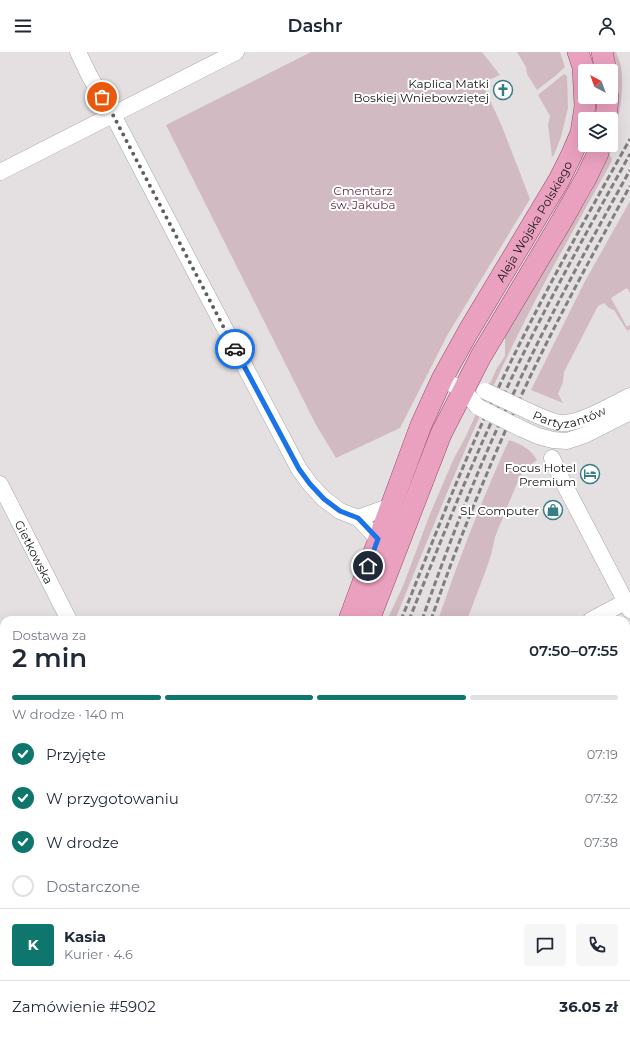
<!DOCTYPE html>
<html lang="pl">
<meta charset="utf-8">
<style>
body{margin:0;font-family:Montserrat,sans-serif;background:#f6f6f7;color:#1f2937;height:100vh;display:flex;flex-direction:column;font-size:15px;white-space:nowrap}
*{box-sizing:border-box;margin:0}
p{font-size:13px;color:#747a83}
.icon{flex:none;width:22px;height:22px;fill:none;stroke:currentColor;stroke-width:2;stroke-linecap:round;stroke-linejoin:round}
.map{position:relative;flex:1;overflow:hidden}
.details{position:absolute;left:0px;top:564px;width:630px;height:424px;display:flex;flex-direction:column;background:#fff;border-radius:12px 12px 0 0;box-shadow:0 4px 16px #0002}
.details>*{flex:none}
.needle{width:26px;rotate:319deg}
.tools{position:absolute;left:578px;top:12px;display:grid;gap:8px}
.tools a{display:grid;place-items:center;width:40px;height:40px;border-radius:4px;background:#fff;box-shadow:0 4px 16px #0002;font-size:20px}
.pin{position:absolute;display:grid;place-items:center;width:34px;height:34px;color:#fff;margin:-17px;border:2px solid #fff;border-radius:50%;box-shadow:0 1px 4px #0007}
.courier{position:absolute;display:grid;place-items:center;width:40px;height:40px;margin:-20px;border:3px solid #1a73e8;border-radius:50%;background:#fff;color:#222;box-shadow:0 1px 5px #0007}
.head em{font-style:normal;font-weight:600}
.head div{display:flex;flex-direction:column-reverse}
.head{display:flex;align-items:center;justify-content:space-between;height:68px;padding:0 12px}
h1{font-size:26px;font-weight:600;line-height:30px}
.bar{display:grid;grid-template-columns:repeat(4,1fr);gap:6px 4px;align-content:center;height:48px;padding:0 12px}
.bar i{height:5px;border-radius:3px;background:#e0e1e3}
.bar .on{background:#0f766e}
.bar p{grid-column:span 4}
.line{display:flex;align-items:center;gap:10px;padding:0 12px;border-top:1px solid #e0e1e3}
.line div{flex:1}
.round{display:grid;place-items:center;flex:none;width:42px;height:42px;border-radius:4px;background:#f6f6f7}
ol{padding:0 12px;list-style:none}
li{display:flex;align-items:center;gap:12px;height:44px}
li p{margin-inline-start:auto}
li .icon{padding:4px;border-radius:50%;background:#0f766e;color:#fff;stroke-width:4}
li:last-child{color:#747a83}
li i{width:22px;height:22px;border:2px solid #e0e1e3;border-radius:50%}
header{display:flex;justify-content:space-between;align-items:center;height:52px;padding:0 12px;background:#fff;font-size:18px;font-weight:600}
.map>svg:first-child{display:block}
.green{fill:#d1bac1}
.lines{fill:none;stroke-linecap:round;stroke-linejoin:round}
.minor-casing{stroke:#a9a5a6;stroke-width:17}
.major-casing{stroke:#974768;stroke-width:22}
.minor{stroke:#fff;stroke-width:16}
.major{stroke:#eaa1bf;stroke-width:21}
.rail{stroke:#807e7e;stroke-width:3;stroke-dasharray:6 3;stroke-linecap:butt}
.minor-bridge-casing{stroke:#a9a5a6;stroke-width:17;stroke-linecap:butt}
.minor-bridge{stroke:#fff;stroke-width:16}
.done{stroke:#5f5d5d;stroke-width:4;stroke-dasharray:0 7.2}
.route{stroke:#1a73e8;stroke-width:5}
.labels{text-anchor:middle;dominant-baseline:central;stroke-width:4;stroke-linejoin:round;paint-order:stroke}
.poi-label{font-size:12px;fill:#171616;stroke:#fff;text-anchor:end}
.park-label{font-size:12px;fill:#643346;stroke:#fff}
.street-label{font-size:12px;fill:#171616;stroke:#fff}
</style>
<header><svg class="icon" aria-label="menu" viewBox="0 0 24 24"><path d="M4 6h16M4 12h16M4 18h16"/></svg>Dashr<svg class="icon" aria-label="person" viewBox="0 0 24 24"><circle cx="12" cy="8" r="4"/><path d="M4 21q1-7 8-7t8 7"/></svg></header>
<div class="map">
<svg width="630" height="988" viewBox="0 0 630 988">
<rect width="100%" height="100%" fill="#e4e0e1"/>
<path class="green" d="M311,0H482L500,23L482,31L501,72L530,147L448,282L400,376L336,406L315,371L166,73Z
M517,0H560L565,15L554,25L537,38L527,22L526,15Z
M611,0H616C618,5 620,10 621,15C624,32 621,67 612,82C618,55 617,27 611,0Z
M564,22L567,24L568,56L561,85L554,103L552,105L548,73L550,64L538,43Z
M609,100L610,104L612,107L611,109H612C573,179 533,248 500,320C462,401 429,485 395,568H387L403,534L430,462L454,406L465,386L497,316L505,304V283L592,139Z
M630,149V241L627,236L611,246L627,275L630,273V277L628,279L626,277L614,258L609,256L604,251L598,254L564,320L563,330L558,342L563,351L531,338L584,231Z
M509,388C522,393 530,396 537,408L524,418L518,429L495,485L491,503L486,518L467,568H438C459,507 482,447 509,388Z"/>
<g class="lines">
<g class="minor-casing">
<g id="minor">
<path d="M78,0L90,25L113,63L195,220L299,417L310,432L324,447L340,459L358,466L378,487"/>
<path d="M0,120L236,0"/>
<path d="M442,327L463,338L478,355"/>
<path id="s1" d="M528,359C539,364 549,369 560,371C579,373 613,352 630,344"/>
<path d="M520,376L538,384L553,388L567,389L585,383L630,360"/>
<path d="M552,406L562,428L630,558"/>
<path id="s2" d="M0,432L69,568"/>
<path d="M358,466L391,454"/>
<path d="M591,568L625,550"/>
<path d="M626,689L630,687"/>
<path d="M0,935L4,939"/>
<path d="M54,984L59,988"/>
</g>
</g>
<g class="major-casing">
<g id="major">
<path d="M602,0L606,19"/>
<path d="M606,67L608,45"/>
<path id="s3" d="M349,568L421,373L442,327L468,280L559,128L571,104L581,81L585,54L583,15L578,0"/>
<path d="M369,568L441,382L481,304L561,170L586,126L598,101L600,93"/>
<path d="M165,988L166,984"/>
<path d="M186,988L188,984"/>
</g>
</g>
<use href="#minor" class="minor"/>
<use href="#major" class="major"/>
<path class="rail" d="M401,568C432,492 461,415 496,341C536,255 583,171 630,87
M409,568C439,494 468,419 502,347C540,263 585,183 630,102
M422,568C448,494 476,420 510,349C546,270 588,194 630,118
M431,568C459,486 492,406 529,327C560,262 595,198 630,134
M243,988L244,984
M251,988L253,984
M302,988L303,984
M311,988L312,984"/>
<g class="minor-bridge-casing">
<path id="minor-bridge" d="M485,339L528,359
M478,355L520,376"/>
</g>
<use href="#minor-bridge" class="minor-bridge"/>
</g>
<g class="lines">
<path class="done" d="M102,45L113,63L235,297"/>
<path class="route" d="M235,297L299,417L310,432L324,447L340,459L358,466L378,487L368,514"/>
</g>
<defs>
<g id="church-ring" transform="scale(1)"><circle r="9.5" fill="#fff" stroke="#367d86" stroke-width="1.5"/><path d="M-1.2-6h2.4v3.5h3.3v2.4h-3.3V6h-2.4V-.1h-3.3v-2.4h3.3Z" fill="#367d86"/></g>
<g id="hotel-ring" transform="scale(1)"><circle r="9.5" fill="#fff" stroke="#367d86" stroke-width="1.5"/><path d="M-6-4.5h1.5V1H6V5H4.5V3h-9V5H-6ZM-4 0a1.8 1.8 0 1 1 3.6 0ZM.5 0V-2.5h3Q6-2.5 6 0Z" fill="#367d86"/></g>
<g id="shop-ring" transform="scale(1)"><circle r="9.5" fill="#fff" stroke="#367d86" stroke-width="1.5"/><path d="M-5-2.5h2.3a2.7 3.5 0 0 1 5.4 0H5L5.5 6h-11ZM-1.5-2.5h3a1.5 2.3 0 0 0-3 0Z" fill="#367d86"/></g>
</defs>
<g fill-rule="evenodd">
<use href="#church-ring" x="503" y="38"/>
<use href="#hotel-ring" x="590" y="422"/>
<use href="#shop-ring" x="553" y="458"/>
</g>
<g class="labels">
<g class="poi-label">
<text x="489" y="31">Kaplica Matki<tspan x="489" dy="14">Boskiej Wniebowziętej</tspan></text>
<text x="576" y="415">Focus Hotel<tspan x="576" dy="14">Premium</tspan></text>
<text x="539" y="458">SL Computer</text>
</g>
<g class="park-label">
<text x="363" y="138">Cmentarz<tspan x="363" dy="14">św. Jakuba</tspan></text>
</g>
<g class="street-label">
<text stroke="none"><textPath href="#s3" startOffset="441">Aleja Wojska Polskiego</textPath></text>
<text stroke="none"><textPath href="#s1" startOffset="44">Partyzantów</textPath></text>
<text stroke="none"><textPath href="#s2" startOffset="76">Gietkowska</textPath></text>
</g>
</g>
</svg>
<div class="tools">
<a><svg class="needle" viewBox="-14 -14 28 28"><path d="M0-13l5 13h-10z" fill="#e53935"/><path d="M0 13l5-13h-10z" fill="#747a83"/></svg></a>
<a><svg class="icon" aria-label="layers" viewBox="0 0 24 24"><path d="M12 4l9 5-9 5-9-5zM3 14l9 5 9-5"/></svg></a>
</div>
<div class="pin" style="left:102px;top:45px;background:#ea580c"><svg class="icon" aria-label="bag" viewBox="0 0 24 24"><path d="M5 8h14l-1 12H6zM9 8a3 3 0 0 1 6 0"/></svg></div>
<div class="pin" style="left:368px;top:514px;background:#1f2937"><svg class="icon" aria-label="home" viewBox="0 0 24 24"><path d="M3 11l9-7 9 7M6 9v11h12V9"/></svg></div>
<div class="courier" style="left:235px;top:297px"><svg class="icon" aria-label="car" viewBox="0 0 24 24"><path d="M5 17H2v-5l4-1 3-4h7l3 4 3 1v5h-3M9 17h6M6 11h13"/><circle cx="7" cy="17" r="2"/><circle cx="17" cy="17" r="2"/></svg></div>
<section class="details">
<div class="head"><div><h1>2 min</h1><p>Dostawa za</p></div><em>07:50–07:55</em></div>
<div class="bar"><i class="on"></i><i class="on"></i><i class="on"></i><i></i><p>W drodze · 140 m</p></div>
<ol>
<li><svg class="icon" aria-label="check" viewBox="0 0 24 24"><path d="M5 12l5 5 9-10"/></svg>Przyjęte<p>07:19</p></li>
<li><svg class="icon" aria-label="check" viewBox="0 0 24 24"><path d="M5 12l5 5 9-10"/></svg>W przygotowaniu<p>07:32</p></li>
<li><svg class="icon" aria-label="check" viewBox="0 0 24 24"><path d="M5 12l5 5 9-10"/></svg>W drodze<p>07:38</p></li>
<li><i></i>Dostarczone</li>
</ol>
<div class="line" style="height:72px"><b class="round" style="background:#0f766e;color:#fff">K</b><div><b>Kasia</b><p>Kurier · 4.6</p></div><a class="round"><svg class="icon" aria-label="chat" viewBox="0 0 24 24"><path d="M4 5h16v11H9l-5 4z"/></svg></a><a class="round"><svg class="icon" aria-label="phone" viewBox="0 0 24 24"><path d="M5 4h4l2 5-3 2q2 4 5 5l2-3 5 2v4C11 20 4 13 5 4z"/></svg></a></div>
<div class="line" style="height:52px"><div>Zamówienie #5902</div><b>36.05 zł</b></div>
</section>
</div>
